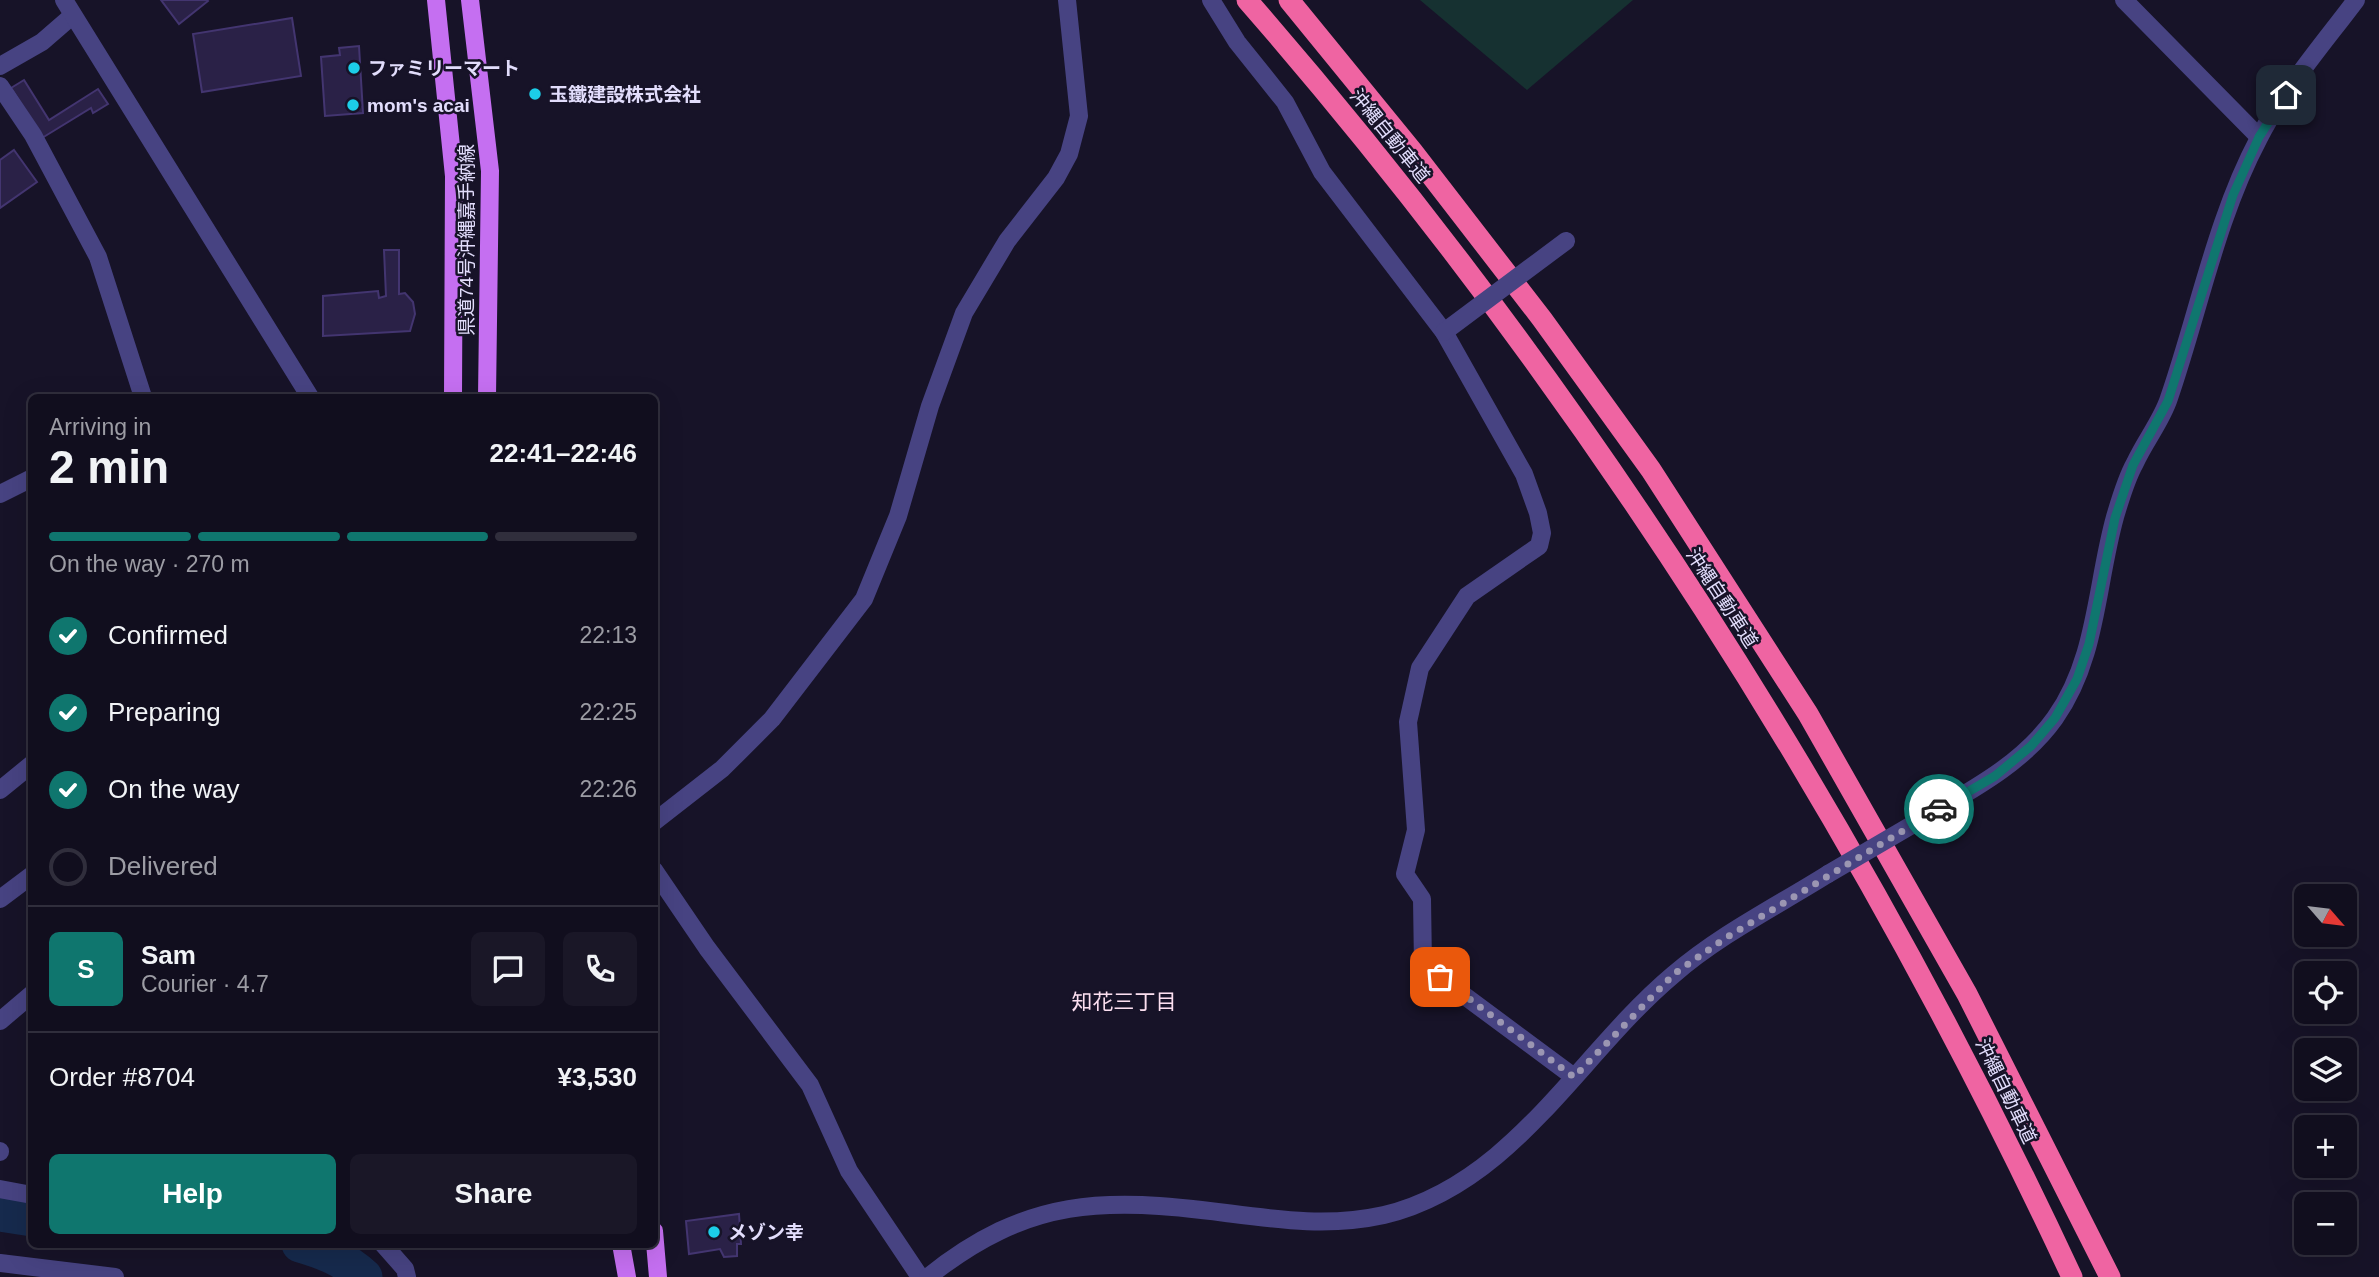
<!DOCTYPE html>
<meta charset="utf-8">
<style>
body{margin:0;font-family:Helvetica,"Noto Sans JP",sans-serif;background:#1a1727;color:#f1f3f6;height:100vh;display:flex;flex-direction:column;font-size:26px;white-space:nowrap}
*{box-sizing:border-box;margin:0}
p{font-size:23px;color:#9c9ca4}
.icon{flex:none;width:38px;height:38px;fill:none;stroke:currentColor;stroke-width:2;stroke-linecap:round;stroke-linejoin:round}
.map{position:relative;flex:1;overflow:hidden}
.details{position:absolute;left:28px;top:394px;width:630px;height:854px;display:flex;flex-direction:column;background:#110e1e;border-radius:10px;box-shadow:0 7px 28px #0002,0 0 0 2px #302e3c}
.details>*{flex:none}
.needle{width:46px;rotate:118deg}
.buttons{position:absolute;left:2294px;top:884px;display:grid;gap:14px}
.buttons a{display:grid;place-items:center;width:63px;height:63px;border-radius:10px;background:#110e1e;box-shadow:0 7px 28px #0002,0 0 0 2px #302e3c;font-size:35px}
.pin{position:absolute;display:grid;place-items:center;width:60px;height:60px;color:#fff;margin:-30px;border-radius:14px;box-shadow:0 4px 10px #0006}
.courier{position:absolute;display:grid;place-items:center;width:70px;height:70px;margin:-35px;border:5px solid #0f766e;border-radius:50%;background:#fff;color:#222;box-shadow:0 2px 9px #0007}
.summary em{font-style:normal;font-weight:700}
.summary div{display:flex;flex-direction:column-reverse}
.summary{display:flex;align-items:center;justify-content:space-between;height:119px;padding:0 21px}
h1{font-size:46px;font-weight:700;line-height:52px}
.bar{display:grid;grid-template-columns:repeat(4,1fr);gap:10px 7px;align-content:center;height:84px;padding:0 21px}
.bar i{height:9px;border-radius:5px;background:#302e3c}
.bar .selected{background:#0f766e}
.bar p{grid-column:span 4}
.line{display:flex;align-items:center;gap:18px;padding:0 21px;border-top:2px solid #302e3c}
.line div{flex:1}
.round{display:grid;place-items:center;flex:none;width:74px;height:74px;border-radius:10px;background:#1a1727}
ol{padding:0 21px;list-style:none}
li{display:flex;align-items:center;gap:21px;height:77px}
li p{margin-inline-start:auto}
li .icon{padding:7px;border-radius:50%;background:#0f766e;color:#fff;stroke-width:4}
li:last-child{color:#9c9ca4}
li i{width:38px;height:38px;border:4px solid #302e3c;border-radius:50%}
.primary-button{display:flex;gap:14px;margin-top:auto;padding:14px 21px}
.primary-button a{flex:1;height:80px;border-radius:10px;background:#0f766e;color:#fff;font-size:28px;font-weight:700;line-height:80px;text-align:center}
.primary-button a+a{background:#1a1727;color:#f1f3f6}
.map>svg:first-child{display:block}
.green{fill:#163131}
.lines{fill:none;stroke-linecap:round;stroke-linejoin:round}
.river{stroke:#162a4d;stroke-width:37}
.building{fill:#2a2147;stroke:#433570;stroke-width:2}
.minor{stroke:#474382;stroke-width:18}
.tertiary{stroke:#474382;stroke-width:18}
.primary{stroke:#c56ff1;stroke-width:18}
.motorway{stroke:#ef64a2;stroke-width:21}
.minor-bridge{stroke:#474382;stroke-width:18}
.tertiary-bridge{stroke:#474382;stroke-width:18}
.done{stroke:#9b96b2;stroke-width:7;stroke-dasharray:0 12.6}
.route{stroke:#0f766e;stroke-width:9}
.poi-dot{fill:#1ccde8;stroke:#171328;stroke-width:2.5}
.labels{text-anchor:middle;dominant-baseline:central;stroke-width:5;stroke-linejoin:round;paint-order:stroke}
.poi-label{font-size:19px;font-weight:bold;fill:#e2ddfc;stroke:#171328;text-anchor:start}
.street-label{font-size:19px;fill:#e2ddfc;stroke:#171328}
.neighbourhood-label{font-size:21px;fill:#fcdff0;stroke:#171328}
</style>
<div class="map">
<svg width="2379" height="1277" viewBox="0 0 2379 1277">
<rect width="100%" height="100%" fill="#171328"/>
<path class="green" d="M1420,0H1633L1527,90Z"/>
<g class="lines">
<path class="river" d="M0,1213L32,1218
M300,1244C324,1251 345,1259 364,1277"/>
</g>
<path class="building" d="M161,0H207L208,1L179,24Z
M292,18L301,76L202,92L193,34Z
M359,46L363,113L325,116L321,57L340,55L339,48Z
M24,80L49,120L98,89L108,104L93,113L91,108L42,138L11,88Z
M14,150L37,182L0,208V160Z
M384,250H399V294L405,293L413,302L415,314L410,331L323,336V296L378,291L379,298L386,296Z
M739,1214L741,1244H737V1256L724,1257L720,1249L689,1254L686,1221Z"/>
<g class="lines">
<path class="minor" d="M1211,0L1237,42L1285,102L1322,172L1444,332L1524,474L1538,513L1542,533L1539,546L1467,596L1420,668L1408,722L1416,830L1405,874L1422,899L1423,965L1574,1077
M2124,0L2259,137
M0,66L42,42L72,16
M0,86L33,135L98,257L143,397
M0,494L32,478
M0,790L32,764
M654,822L722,769L772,719L864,599L898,516L930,406L964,313L1007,241L1056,178L1069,154L1079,116L1067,0
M654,870L707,948L810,1085L849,1171L920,1277
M0,899L32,875
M0,1021L32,994
M0,1151V1152
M0,1189L32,1195
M383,1244L405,1269L407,1277
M0,1263L115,1277"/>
<path class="tertiary" d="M64,0L310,397
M1917,822C1966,793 2021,766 2055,718C2097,659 2096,585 2115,517C2120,500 2126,479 2135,463C2145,441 2162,420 2169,398C2199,311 2216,219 2259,138C2284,89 2323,44 2356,0
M928,1277C1028,1197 1104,1197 1226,1213C1280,1220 1330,1227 1384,1215C1513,1184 1578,1055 1673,975C1719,935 1777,906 1828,874"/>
<path class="primary" d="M436,0L454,176L453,397
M470,0L490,171L487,397
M654,1231L658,1277
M621,1244L627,1277"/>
<path class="motorway" d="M1247,0C1580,382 1858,818 2072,1277
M1289,0L1413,152L1542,319L1651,470L1808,714L1967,994L2110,1277"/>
<path class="minor-bridge" d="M1444,332L1566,241"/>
<path class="tertiary-bridge" d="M1828,874L1917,822"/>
</g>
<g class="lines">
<path class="done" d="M1440,977L1574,1077L1674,974L1724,939L1939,809"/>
<path class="route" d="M1939,809L1995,776L2031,746L2055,718L2077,679L2089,644L2115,518L2133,465L2168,401L2233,195L2259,137L2286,95"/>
</g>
<g class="poi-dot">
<circle cx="354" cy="68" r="7"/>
<circle cx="535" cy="94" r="7"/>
<circle cx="353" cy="105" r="7"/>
<circle cx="714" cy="1232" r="7"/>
</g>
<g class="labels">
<g class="poi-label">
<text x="368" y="68">ファミリーマート</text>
<text x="549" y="94">玉鐵建設株式会社</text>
<text x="367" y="105">mom's acai</text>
<text x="728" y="1232">メゾン幸</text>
</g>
<g class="street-label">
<text transform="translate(1390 136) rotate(51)">沖縄自動車道</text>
<text transform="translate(466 240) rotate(-90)">県道74号沖縄嘉手納線</text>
<text transform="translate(1722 598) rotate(57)">沖縄自動車道</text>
<text transform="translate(2006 1091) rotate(64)">沖縄自動車道</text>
</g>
<g class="neighbourhood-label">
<text x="1124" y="1001">知花三丁目</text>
</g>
</g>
</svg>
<div class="buttons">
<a><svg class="needle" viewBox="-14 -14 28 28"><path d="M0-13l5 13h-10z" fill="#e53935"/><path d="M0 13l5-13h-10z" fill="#9c9ca4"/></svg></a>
<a><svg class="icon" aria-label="locate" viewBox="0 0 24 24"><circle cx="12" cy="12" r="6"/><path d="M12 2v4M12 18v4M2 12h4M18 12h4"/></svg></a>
<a><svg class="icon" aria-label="layers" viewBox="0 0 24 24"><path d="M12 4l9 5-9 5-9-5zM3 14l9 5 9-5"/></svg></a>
<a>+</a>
<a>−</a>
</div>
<div class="pin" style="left:1440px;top:977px;background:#ea580c"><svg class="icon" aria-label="bag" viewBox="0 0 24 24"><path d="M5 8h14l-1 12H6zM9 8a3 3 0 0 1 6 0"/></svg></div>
<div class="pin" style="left:2286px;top:95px;background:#1f2937"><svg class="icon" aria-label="home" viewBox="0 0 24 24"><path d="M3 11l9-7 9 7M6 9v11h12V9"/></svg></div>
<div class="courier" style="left:1939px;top:809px"><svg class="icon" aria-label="car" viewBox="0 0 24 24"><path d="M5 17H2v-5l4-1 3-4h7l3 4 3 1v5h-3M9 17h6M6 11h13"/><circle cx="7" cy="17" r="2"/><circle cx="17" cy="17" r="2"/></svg></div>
<section class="details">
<div class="summary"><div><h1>2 min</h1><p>Arriving in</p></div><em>22:41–22:46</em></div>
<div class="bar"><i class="selected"></i><i class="selected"></i><i class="selected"></i><i></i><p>On the way · 270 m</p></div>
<ol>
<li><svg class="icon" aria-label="check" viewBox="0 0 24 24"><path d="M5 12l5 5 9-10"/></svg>Confirmed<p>22:13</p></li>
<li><svg class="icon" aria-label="check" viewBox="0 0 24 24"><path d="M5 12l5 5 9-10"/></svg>Preparing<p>22:25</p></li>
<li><svg class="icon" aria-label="check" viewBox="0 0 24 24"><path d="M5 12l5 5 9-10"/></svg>On the way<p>22:26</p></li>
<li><i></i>Delivered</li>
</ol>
<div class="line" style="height:126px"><b class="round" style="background:#0f766e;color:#fff">S</b><div><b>Sam</b><p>Courier · 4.7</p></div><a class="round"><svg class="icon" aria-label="chat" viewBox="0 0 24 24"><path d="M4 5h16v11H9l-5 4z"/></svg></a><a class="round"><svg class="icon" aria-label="phone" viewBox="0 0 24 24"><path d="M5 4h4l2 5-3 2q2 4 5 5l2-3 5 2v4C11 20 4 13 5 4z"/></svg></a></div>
<div class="line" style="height:91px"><div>Order #8704</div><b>¥3,530</b></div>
<div class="primary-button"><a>Help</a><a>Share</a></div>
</section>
</div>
